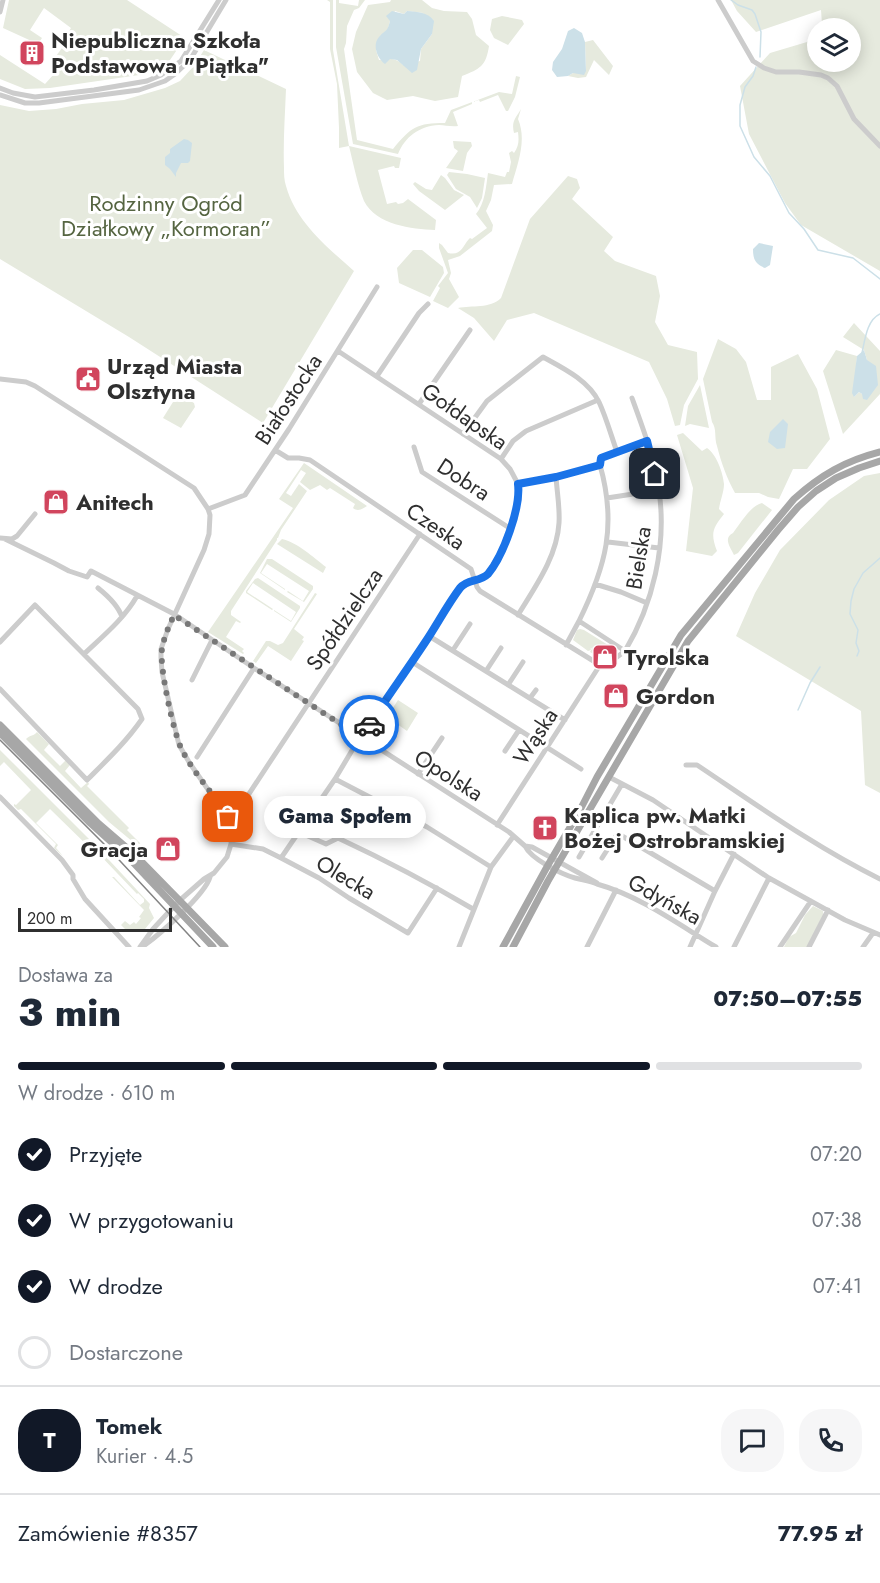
<!DOCTYPE html>
<html lang="pl">
<meta charset="utf-8">
<style>
body{margin:0;font-family:Jost,sans-serif;background:#f6f6f7;color:#1f2937;height:100vh;display:flex;flex-direction:column;font-size:22px;white-space:nowrap}
*{box-sizing:border-box;margin:0}
p{font-size:20px;color:#747a83}
.icon{flex:none;width:33px;height:33px;fill:none;stroke:currentColor;stroke-width:2;stroke-linecap:round;stroke-linejoin:round}
.map{position:relative;height:947px;overflow:hidden}
.details{display:flex;flex-direction:column;background:#fff;flex:1}
.details>*{flex:none}
.buttons{position:absolute;left:807px;top:18px;display:grid;gap:12px}
.buttons a{display:grid;place-items:center;width:54px;height:54px;border-radius:50%;background:#fff;box-shadow:0 3px 15px #0003;font-size:30px}
.scale{position:absolute;left:18px;bottom:15px;width:154px;box-sizing:border-box;padding-left:6px;border:3px solid #2f2f2f;border-top:0;font-size:16px;line-height:21px;white-space:nowrap;color:#2f2f2f;-webkit-text-stroke:4px #fff;paint-order:stroke}
.pin{position:absolute;display:grid;place-items:center;width:51px;height:51px;color:#fff;margin:-26px;border-radius:12px;box-shadow:0 3px 9px #0006}
.courier{position:absolute;display:grid;place-items:center;width:60px;height:60px;margin:-30px;border:4px solid #1a73e8;border-radius:50%;background:#fff;color:#222;box-shadow:0 2px 8px #0007}
.bubble{position:absolute;height:42px;border-radius:21px;background:#fff;box-shadow:0 3px 15px #0003;font-size:20px;font-weight:800;line-height:42px;text-align:center}
.headline em{font-style:normal;font-weight:800}
.headline div{display:flex;flex-direction:column-reverse}
.headline{display:flex;align-items:center;justify-content:space-between;height:102px;padding:0 18px}
h1{font-size:39px;font-weight:800;line-height:45px}
.bar{display:grid;grid-template-columns:repeat(4,1fr);gap:9px 6px;align-content:center;height:72px;padding:0 18px}
.bar i{height:8px;border-radius:4px;background:#e0e1e3}
.bar .active{background:#111827}
.bar p{grid-column:span 4}
.line{display:flex;align-items:center;gap:15px;padding:0 18px;border-top:2px solid #e0e1e3}
.line div{flex:1}
.round{display:grid;place-items:center;flex:none;width:63px;height:63px;border-radius:24px;background:#f6f6f7}
ol{padding:0 18px;list-style:none}
li{display:flex;align-items:center;gap:18px;height:66px}
li p{margin-inline-start:auto}
li .icon{padding:6px;border-radius:50%;background:#111827;color:#fff;stroke-width:4}
li:last-child{color:#747a83}
li i{width:33px;height:33px;border:3px solid #e0e1e3;border-radius:50%}
.map>svg:first-child{display:block}
.green{fill:#e6eade;fill-rule:evenodd}
.water{fill:#cce0e8}
.lines{fill:none;stroke-linecap:round;stroke-linejoin:round}
.stream{stroke:#cce0e8;stroke-width:1.5}
.minor{stroke:#ccc;stroke-width:5}
.major{stroke:#a7a7a7;stroke-width:7}
.tram{stroke:#848484;stroke-width:1.5}
.done{stroke:#787878;stroke-width:6;stroke-dasharray:0 10.8}
.route{stroke:#1a73e8;stroke-width:8}
.labels{text-anchor:middle;dominant-baseline:central;stroke-width:6;stroke-linejoin:round;paint-order:stroke}
.poi-label{font-size:22px;font-weight:bold;fill:#2f2f2f;stroke:#fff;text-anchor:start}
.park-label{font-size:22px;fill:#556541;stroke:#fff}
.street-label{font-size:22px;fill:#2f2f2f;stroke:#fff}
</style>
<div class="map">
<svg width="880" height="947" viewBox="0 0 880 947">
<rect width="100%" height="100%" fill="#fff"/>
<path class="green" d="M9,0H127L185,38L170,60L155,69L139,75L50,88L25,89L0,79V55L45,84L63,64L57,59L56,56L68,40L65,37L71,28L44,8L30,30L42,38L38,44L3,28Z
M327,0H333V50L349,146L401,158L399,168H395L394,166L378,170L387,204L396,202L398,204L403,203L408,199L436,220L435,230C412,229 376,225 364,201C358,187 353,162 349,146L339,148V128L337,84L330,49V2Z
M336,0H339V3L358,6L359,0H365L359,8L354,10L347,26L346,43L344,49L357,140L393,149C411,127 417,123 445,123L451,110L499,92L512,94L516,76L520,77L515,97L508,111H506L498,95L480,102L479,100L472,102V104L453,112L458,126C451,127 445,125 439,125C419,126 405,137 398,154L353,144L336,47Z
M391,0H422L432,8L444,11L467,12L472,19L476,35L489,46C486,66 480,69 462,76L458,97L435,101L413,96L387,100L373,93L357,72L352,49L356,32L368,5L390,2ZM395,11L404,14L407,11L423,13L432,34L421,49L420,61L403,65C395,57 390,59 379,60L376,50L388,29L390,21Z
M731,0H880V271L801,225L785,203L749,134L740,86L770,53L807,42L817,29L818,62H850V28H818L822,24L821,10L756,32L737,11Z
M502,16L522,20L524,24L508,45L494,38L490,30L492,19Z
M593,40L613,66L609,75L594,60L586,77L578,78L568,76L573,73L586,71L585,42Z
M204,50L286,89C285,115 283,142 284,168C284,174 284,180 286,186C296,222 327,247 354,271L263,423L129,337L0,259V105L29,111L56,109L82,104L124,100L165,88L180,81L194,66Z
M521,109L518,119C527,140 518,162 512,184L494,185L491,200L486,211L493,225L492,231L460,256L448,260L451,273L449,279L459,297L448,308L433,301L440,288L438,286L448,273L439,248V243L442,245L448,253C461,256 462,247 469,239L470,238L472,239L487,228L476,214C485,203 486,187 488,173L505,177L507,172H509L511,162L509,153L512,151L514,153C519,146 519,141 518,132L514,133C511,121 516,118 521,109Z
M453,141L471,142L472,146L467,153L463,171L446,168L458,151L454,148Z
M449,172L467,174L485,178L482,198L477,208L470,197L456,189L447,175Z
M441,175L445,178L454,190L464,195L445,210L419,191L413,184L415,182L426,189L432,190Z
M568,176L577,179L580,188L572,199L613,237L604,251L615,261L656,276L660,296L655,322L668,345L697,352L698,379L684,405L680,425L675,426L667,399L649,362L534,313L507,320L494,341L474,318L458,308C472,305 490,309 501,298L530,219Z
M413,250H422L443,267L444,273L430,297L399,283L397,268Z
M854,323L880,351V394L843,434L823,371L836,350L857,356L854,397L859,392L862,394L867,360L864,350L843,337Z
M718,339L736,349L746,362L757,400H771V367L798,354L817,389L830,439L807,469H793L779,499L768,497L759,493H735C727,479 721,462 717,446C714,437 717,429 712,422L703,379Z
M700,385L709,428L690,424L685,426L688,406Z
M178,394L194,403L195,407L181,428L163,418Z
M683,433L702,451L707,448C716,454 723,472 724,484C724,492 720,501 719,509L724,514C713,528 710,533 717,551L712,556L686,551L693,488L677,435Z
M304,463L367,506C362,509 358,512 353,508L355,504L330,488L327,490L320,485L310,490L300,482L306,473L301,470L286,493L291,496L299,484L307,491L281,530L278,538H277V540L231,611V615L241,622L240,623L236,621L226,637L244,649L242,651L244,653L243,654L208,632L293,508L279,499Z
M880,473V793L865,785L861,711L736,636L755,593L780,550L829,500L864,476Z
M762,503L772,510L738,553L734,555C730,547 723,538 733,533C740,524 751,505 762,503Z
M282,539C297,542 314,558 326,567L323,573L277,544Z
M267,559H272L313,586V589L304,602L287,592L288,591L303,601L309,591L267,564L261,573L285,589V590L260,573Z
M258,578L300,606V608L291,622L274,611V610L291,621L296,612L253,583L247,592L273,609L272,610L246,593V591L255,579Z
M315,593L317,594L294,629L304,637L302,640L304,641L291,661L268,646L256,663L253,661L266,641H270L278,645L283,643Z
M580,629L584,630L616,650L611,658L604,653L601,658L590,652L593,647L591,649L590,648L591,650L588,651L573,640L577,630Z
M398,700L418,713L407,731L387,717Z
M37,732L49,744L44,750L60,766L66,760L70,765L65,771L81,788L88,782L89,784L87,786L129,828L127,830L141,844L133,842L109,822L26,739C30,735 34,736 37,732Z
M0,750L96,846L150,904L149,908L154,918L145,929H125L121,925L125,921L130,925L134,922L136,924L141,918L139,917L144,910L112,877H114L140,905L144,902V899L138,893L137,894L97,852L95,853L50,809L36,823L58,845L56,848L63,856L65,855L63,856L54,848L56,844L21,809L18,810L14,806V804L16,805L31,790L4,762L0,766Z
M813,906L823,911V915L807,947H784L789,937L796,933L805,915Z"/>
<path class="water" d="M392,11L404,14L407,11C418,12 428,12 434,21L432,34L421,49L417,70L412,73L397,60L390,59L385,64C377,58 372,45 379,37C386,29 387,33 390,21L386,16Z
M574,28L582,33L585,42L586,71L584,75L573,73L568,76L557,77L552,70L553,62L562,49L568,31Z
M184,139L188,140L192,143L190,161L188,163H181L176,173V177L170,169L165,165V157L170,153V149Z
M759,243L773,246L770,265L765,268C755,264 753,259 753,249Z
M864,350L867,360L876,366L878,385L867,400L863,399L862,394L859,392L854,397L852,393L857,356Z
M783,419L788,424L785,448L777,449L768,442L770,432Z"/>
<g class="lines">
<path class="stream" d="M731,0L738,5L752,10L755,14L761,32L760,57
M756,67L753,76L745,87L740,105V126L754,157L770,176L789,213L804,229L818,250L853,258L880,279
M862,353C865,339 867,320 880,314
M857,656L859,651L856,643L858,630L850,614L851,601L854,589L863,573L880,558
M798,710L810,683L820,667"/>
<path class="minor" d="M718,0L753,61L764,68L776,72H799L821,75L828,78L837,86L854,119L880,146
M0,12L3,0
M0,88L13,93L35,97L94,90L147,81L161,75L181,61L219,0
M0,95L25,103H39L139,90L165,81L175,74L190,60L226,0
M377,376L419,313L428,304
M0,379L26,382L35,386L194,488L208,509L210,515L209,534L204,550L168,629L161,649V658L162,672L179,745L189,762L227,817L232,830L231,844L227,857L214,873L204,879L179,901L153,929L140,947
M419,404L470,330
M463,434L487,401L543,357C563,368 588,380 599,402C606,417 611,435 617,452
M414,447L422,472L511,529
M275,450L288,458H299L310,460L471,569L477,587L480,591L600,665L605,666L625,651L579,621L566,645
M501,459L513,441L526,431L598,400
M518,484L556,477L600,465L601,458L647,441
M607,498L659,490
M208,509L245,495L289,429L377,287
M0,538L12,539L17,536L35,514
M5,539L54,563L69,571L87,577L91,571L174,614L254,668L509,832L525,846L532,847L597,883
M608,542L659,548
M595,584L621,592L647,603
M98,588C108,596 118,605 122,617
M518,615C535,587 557,557 559,523C560,508 557,492 556,477
M579,621C606,566 617,525 600,465
M429,636L565,720
M0,642L35,605L138,709L142,719C126,742 107,760 87,780L0,689
M453,650L470,624
M625,651C653,604 667,545 659,491C655,460 643,428 632,398
M84,654C103,636 124,619 137,596
M412,662L581,769
M486,671L501,648
M192,680L212,640
M508,685L523,662
M530,698L536,690
M505,751L519,730
M197,757L254,668
M686,765H697C757,805 815,847 880,879
M418,774L442,738
M609,777L653,800L769,878L845,920L880,935
M335,779L427,827L491,867
M0,797L62,860L73,875V879L85,899L129,947
M237,812L420,534
M497,825L600,665
M299,832L326,844L338,838C385,860 429,883 473,909
M231,844L263,849L281,858L319,878L349,898L408,933L437,888
M525,846C531,859 561,874 575,878C582,880 590,881 597,884C640,896 678,924 716,947
M579,857L622,784
M281,858L335,779L360,737L412,662L462,585L487,575L503,548L516,513L519,492L518,484L510,469L501,459L338,351
M602,858L616,836H622L715,891
M142,947C158,936 205,895 210,877
M459,947L491,867L513,837
M587,947L616,890
M690,947L715,891L734,854
M734,947L769,878
M780,947L811,901
M809,947L828,910
M863,947L873,933"/>
<path class="major" d="M0,725L99,824L135,855L225,947
M0,733L90,823L129,858L213,947
M503,947L548,865L579,812L597,777L681,635L794,499C821,475 845,461 880,452
M513,947L548,881L688,641L778,530L798,507L816,491L836,478L859,468L880,461"/>
<path class="tram" d="M0,740L108,848L200,947"/>
</g>
<g class="lines">
<path class="done" d="M228,817C214,794 195,775 183,752C174,737 159,666 162,649C164,637 169,626 174,615L360,737L369,725"/>
<path class="route" d="M369,725C388,696 409,667 428,638C439,621 448,604 460,588C467,579 480,582 488,574C503,556 521,508 518,484L556,477L600,465L601,458L647,441L655,474"/>
</g>
<defs>
<g id="building-square" transform="scale(1.35)"><rect x="-9" y="-9" width="18" height="18" rx="4" fill="#d1455d" stroke="#fff"/><path d="M-4-6H4V6H1V3H-1V6H-4ZM-2.5-4.3h1.7v1.8h-1.7ZM.8-4.3h1.7v1.8H.8ZM-2.5-1h1.7V.8h-1.7ZM.8-1h1.7V.8H.8Z" fill="#fff"/></g>
<g id="civic-square" transform="scale(1.35)"><rect x="-9" y="-9" width="18" height="18" rx="4" fill="#d1455d" stroke="#fff"/><path d="M-.6-6.5H3V-4.5H.6V-3L4-1V1h2V6H-6V1h2V-1L-.6-3ZM-1.2 2.5V6h2.4V2.5Z" fill="#fff"/></g>
<g id="shop-square" transform="scale(1.35)"><rect x="-9" y="-9" width="18" height="18" rx="4" fill="#d1455d" stroke="#fff"/><path d="M-5-2.5h2.3a2.7 3.5 0 0 1 5.4 0H5L5.5 6h-11ZM-1.5-2.5h3a1.5 2.3 0 0 0-3 0Z" fill="#fff"/></g>
<g id="church-square" transform="scale(1.35)"><rect x="-9" y="-9" width="18" height="18" rx="4" fill="#d1455d" stroke="#fff"/><path d="M-1.2-6h2.4v3.5h3.3v2.4h-3.3V6h-2.4V-.1h-3.3v-2.4h3.3Z" fill="#fff"/></g>
</defs>
<g fill-rule="evenodd">
<use href="#building-square" x="32" y="53"/>
<use href="#civic-square" x="88" y="379"/>
<use href="#shop-square" x="56" y="502"/>
<use href="#shop-square" x="605" y="657"/>
<use href="#shop-square" x="616" y="696"/>
<use href="#church-square" x="545" y="828"/>
<use href="#shop-square" x="168" y="849"/>
</g>
<g class="labels">
<g class="poi-label">
<text x="51" y="40">Niepubliczna Szkoła<tspan x="51" dy="25">Podstawowa "Piątka"</tspan></text>
<text x="107" y="366">Urząd Miasta<tspan x="107" dy="25">Olsztyna</tspan></text>
<text x="76" y="502">Anitech</text>
<text x="624" y="657">Tyrolska</text>
<text x="636" y="696">Gordon</text>
<text x="564" y="815">Kaplica pw. Matki<tspan x="564" dy="25">Bożej Ostrobramskiej</tspan></text>
<text x="148" y="849" text-anchor="end">Gracja</text>
</g>
<g class="park-label">
<text x="166" y="203">Rodzinny Ogród<tspan x="166" dy="25">Działkowy „Kormoran”</tspan></text>
</g>
<g class="street-label">
<text transform="translate(288 399) rotate(-57)">Białostocka</text>
<text transform="translate(465 416) rotate(35)">Gołdapska</text>
<text transform="translate(464 479) rotate(33)">Dobra</text>
<text transform="translate(436 526) rotate(34)">Czeska</text>
<text transform="translate(638 558) rotate(-81)">Bielska</text>
<text transform="translate(344 619) rotate(-56)">Spółdzielcza</text>
<text transform="translate(535 736) rotate(-57)">Wąska</text>
<text transform="translate(449 775) rotate(32)">Opolska</text>
<text transform="translate(346 877) rotate(31)">Olecka</text>
<text transform="translate(665 899) rotate(29)">Gdyńska</text>
</g>
</g>
</svg>
<div class="buttons">
<a><svg class="icon" aria-label="layers" viewBox="0 0 24 24"><path d="M12 4l9 5-9 5-9-5zM3 14l9 5 9-5"/></svg></a>
</div>
<div class="scale">200 m</div>
<div class="pin" style="left:228px;top:817px;background:#ea580c"><svg class="icon" aria-label="bag" viewBox="0 0 24 24"><path d="M5 8h14l-1 12H6zM9 8a3 3 0 0 1 6 0"/></svg></div>
<div class="pin" style="left:655px;top:474px;background:#1f2937"><svg class="icon" aria-label="home" viewBox="0 0 24 24"><path d="M3 11l9-7 9 7M6 9v11h12V9"/></svg></div>
<div class="courier" style="left:369px;top:725px"><svg class="icon" aria-label="car" viewBox="0 0 24 24"><path d="M5 17H2v-5l4-1 3-4h7l3 4 3 1v5h-3M9 17h6M6 11h13"/><circle cx="7" cy="17" r="2"/><circle cx="17" cy="17" r="2"/></svg></div>
<div class="bubble" style="left:264px;top:796px;width:162px">Gama Społem</div>
</div>
<section class="details">
<div class="headline"><div><h1>3 min</h1><p>Dostawa za</p></div><em>07:50–07:55</em></div>
<div class="bar"><i class="active"></i><i class="active"></i><i class="active"></i><i></i><p>W drodze · 610 m</p></div>
<ol>
<li><svg class="icon" aria-label="check" viewBox="0 0 24 24"><path d="M5 12l5 5 9-10"/></svg>Przyjęte<p>07:20</p></li>
<li><svg class="icon" aria-label="check" viewBox="0 0 24 24"><path d="M5 12l5 5 9-10"/></svg>W przygotowaniu<p>07:38</p></li>
<li><svg class="icon" aria-label="check" viewBox="0 0 24 24"><path d="M5 12l5 5 9-10"/></svg>W drodze<p>07:41</p></li>
<li><i></i>Dostarczone</li>
</ol>
<div class="line" style="height:108px"><b class="round" style="background:#111827;color:#fff">T</b><div><b>Tomek</b><p>Kurier · 4.5</p></div><a class="round"><svg class="icon" aria-label="chat" viewBox="0 0 24 24"><path d="M4 5h16v11H9l-5 4z"/></svg></a><a class="round"><svg class="icon" aria-label="phone" viewBox="0 0 24 24"><path d="M5 4h4l2 5-3 2q2 4 5 5l2-3 5 2v4C11 20 4 13 5 4z"/></svg></a></div>
<div class="line" style="height:78px"><div>Zamówienie #8357</div><b>77.95 zł</b></div>
</section>
